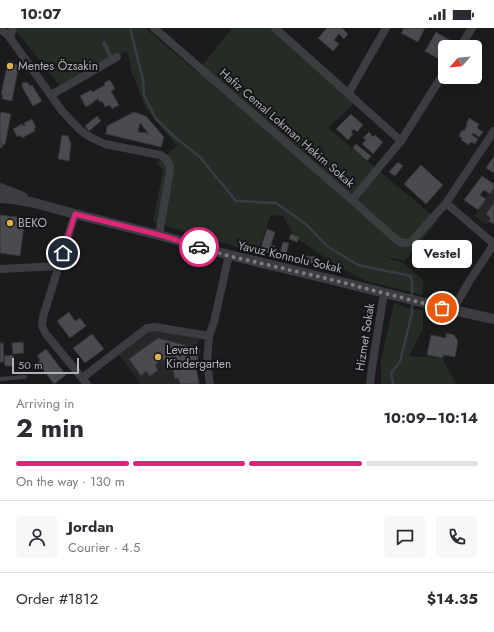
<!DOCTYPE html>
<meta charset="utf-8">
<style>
body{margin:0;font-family:Jost,sans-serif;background:#f7f7f7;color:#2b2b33;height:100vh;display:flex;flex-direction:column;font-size:15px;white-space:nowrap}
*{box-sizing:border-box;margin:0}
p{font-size:13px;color:#7c7c81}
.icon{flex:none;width:22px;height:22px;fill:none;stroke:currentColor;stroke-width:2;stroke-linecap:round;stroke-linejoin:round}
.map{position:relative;height:356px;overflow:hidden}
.panel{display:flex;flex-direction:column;background:#fff;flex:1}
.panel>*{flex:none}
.needle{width:26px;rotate:243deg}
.fabs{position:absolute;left:438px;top:12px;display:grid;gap:8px}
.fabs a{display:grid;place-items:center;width:44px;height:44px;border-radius:6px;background:#fff;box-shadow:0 4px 16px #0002;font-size:20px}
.scale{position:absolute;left:12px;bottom:10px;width:67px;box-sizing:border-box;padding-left:4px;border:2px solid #afb2ba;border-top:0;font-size:11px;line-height:14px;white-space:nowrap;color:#afb2ba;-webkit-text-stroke:3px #151517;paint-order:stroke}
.pin{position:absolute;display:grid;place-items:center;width:34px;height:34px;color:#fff;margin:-17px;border:2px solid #fff;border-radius:50%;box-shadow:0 1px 4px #0007}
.courier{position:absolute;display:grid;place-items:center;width:40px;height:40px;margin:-20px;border:3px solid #db2777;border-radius:50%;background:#fff;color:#222;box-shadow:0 1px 5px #0007}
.bubble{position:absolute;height:28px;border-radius:6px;background:#fff;box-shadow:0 4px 16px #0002;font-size:13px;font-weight:700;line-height:28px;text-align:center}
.head em{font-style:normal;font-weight:700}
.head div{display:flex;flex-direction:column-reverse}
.head{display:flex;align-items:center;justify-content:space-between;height:68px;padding:0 16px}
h1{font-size:26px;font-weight:700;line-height:30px}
.bar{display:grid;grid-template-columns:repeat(4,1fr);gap:6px 4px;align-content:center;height:48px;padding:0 16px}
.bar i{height:5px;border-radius:3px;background:#e1e1e2}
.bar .active{background:#db2777}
.bar p{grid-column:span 4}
.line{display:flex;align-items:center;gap:10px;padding:0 16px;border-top:1px solid #e1e1e2}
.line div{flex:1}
.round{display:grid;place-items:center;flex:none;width:42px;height:42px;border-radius:6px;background:#f7f7f7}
.status{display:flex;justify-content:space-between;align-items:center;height:28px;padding:0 20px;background:#fff;direction:ltr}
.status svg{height:11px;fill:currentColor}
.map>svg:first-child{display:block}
.built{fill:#272729}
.green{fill:#252c26}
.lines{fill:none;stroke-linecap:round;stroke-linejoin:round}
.stream{stroke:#363d44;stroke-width:2.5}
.building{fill:#4a4b4e;stroke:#353538;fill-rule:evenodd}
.service{stroke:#3c3d41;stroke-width:4}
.minor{stroke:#3c3d41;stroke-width:8}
.tertiary{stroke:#3c3d41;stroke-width:10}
.done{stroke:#7b7d83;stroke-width:4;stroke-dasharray:0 7.2}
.route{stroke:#db2777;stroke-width:5}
.poi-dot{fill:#deb050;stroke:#151517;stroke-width:1.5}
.labels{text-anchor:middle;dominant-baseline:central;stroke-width:4;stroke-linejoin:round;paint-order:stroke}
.poi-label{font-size:12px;fill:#afb2ba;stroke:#151517;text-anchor:start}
.street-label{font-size:12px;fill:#afb2ba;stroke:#151517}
</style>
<div class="status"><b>10:07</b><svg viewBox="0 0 49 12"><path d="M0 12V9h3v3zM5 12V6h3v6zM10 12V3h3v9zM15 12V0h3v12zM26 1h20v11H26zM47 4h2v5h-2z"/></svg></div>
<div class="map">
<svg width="494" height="356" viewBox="0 0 494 356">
<rect width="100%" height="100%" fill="#1b1a1c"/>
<path class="built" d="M494,159V195L487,196L482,194L475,188L484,170Z
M153,300L199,311L194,331L200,356H140L119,327L144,302Z"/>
<path class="green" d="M16,0H145L197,44L232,0H281L360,70L328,100L438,192L405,233L380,227L404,235L424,253L422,267L366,253L339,239L295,209L283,188L271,187L257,225L153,194L163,142L156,135L177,118L146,81L132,45L127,23L60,58L16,3Z
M394,275L407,280L423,282V300L409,328L442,330L456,356H381V332Z"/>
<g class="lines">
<path class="stream" d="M130,0L143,52L144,67L156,91L176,110L200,129L236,173L276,175L306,196L327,218L358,237L411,248L412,254V269
M393,356L391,345L400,334L412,285V274"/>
</g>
<path class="building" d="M327,0H342L348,6L344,11L339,6L334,12L339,16L333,23L318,10Z
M404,0H425L418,14L401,5Z
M436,4L453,14L450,19H445V28L442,33L425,23Z
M8,33L13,34L12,36L19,37L12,73L2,71L3,67H1Z
M110,52L115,61L111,63L119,77L112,81L110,77L105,79L102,73L100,74L98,71L94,73V74L86,79L80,68L91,62L92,64L105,57L104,55Z
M24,54L28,55L30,58L32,57L42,73L33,78L22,59V56Z
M1,84L11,86L5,117L3,116L2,120L0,119V87Z
M134,84L146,88L164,109L161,119L106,106L107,98ZM140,95L148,105L138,104Z
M351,86L363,97L357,104L354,101L351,104L353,106L348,112L336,101Z
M97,88L101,93L89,103L85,98Z
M469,90L479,96L477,100L483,104L479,109L473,105L472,107L478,111L475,116L471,114L469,117L461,112L462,110L459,108L462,102L464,103L467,97H466Z
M32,91L36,100L34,101L35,103L22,110L20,107L17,109L13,101L22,96L23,98L25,97L24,95Z
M369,104L373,109L375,107L383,114L373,126L362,116L366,112L363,110Z
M62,107L68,108L71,116L69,133L58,131Z
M356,116L371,128L367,133L353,120Z
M494,128V145L486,140Z
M398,134L403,138L395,148L389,144Z
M421,137L443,157L426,176L404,156Z
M482,148L494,156V160L490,166L484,162L480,167L486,171L478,182L464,172Z
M494,175V196L489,193L491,190L486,186Z
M0,187L25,190L20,228L0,225Z
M267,201L275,204L271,217L275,218L272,226L260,222Z
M291,206L299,209L297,214L289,211Z
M283,214L289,215L285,230L279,228Z
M306,228L316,229L315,236L305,234Z
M69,284L75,293L80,290L86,298L70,310L57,293Z
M446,305L454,307L458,313L455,329L443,327V330L427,327L431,307L446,310Z
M92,306L104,321L85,335L73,320Z
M158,310L200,321L196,337L199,356H180L178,350L175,351L172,339H176L175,334L162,332L155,337L158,342L150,348L146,343L141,348L129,331Z
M23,314L24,325L13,326L12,315Z
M0,315H3L4,334H0Z
M46,321L66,347L54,356L38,335L40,332L37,328Z
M13,327L14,338H5L4,328Z"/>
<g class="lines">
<path class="service" d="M104,15L112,31
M0,351L25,349"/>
<path class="minor" d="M154,0L352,172L398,213C403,216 407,216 412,213L446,175L494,103
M275,0L401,113
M0,1L8,7L62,83L80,102L90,109L105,116L160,127C167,130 170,135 170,142L159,207
M10,10L13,0
M460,19L472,0
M348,66L386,0
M51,67L117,29
M352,172L401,113L445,43
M446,175L494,216
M75,186L43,289L42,298L46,306L87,356
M0,241L59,238
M453,282L470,252L494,216
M82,350L147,300L155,299L209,308
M210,356L207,335L209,308L214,294L229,227
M370,356L372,339L384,265"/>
<path class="tertiary" d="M0,160L23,169
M0,170L13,171L35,175L75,186L159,207L229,227L325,250L453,282L494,291"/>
</g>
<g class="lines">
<path class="done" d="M199,219L229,228L325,250L442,280"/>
<path class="route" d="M63,225L75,186L160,207L199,219"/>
</g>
<g class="poi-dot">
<circle cx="10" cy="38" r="4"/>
<circle cx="10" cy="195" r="4"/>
<circle cx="158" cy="329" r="4"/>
</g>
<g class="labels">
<g class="poi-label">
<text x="18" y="38">Mentes Özsakin</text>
<text x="18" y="195">BEKO</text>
<text x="166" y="322">Levent<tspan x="166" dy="14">Kindergarten</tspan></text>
</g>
<g class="street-label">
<text transform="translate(287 100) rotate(41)">Hafiz Cemal Lokman Hekim Sokak</text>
<text transform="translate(290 229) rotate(13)">Yavuz Konnolu Sokak</text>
<text transform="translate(365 309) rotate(-81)">Hizmet Sokak</text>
</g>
</g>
</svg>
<div class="fabs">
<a><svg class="needle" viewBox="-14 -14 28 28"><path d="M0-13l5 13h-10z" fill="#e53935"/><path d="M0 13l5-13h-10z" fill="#7c7c81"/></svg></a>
</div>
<div class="scale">50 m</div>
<div class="pin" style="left:442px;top:280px;background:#ea580c"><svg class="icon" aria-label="bag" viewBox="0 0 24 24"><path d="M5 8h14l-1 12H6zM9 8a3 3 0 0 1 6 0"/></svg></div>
<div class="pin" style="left:63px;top:225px;background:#1f2937"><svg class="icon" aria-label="home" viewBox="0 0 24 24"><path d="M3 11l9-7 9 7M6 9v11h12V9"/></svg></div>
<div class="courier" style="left:199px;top:219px"><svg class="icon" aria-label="car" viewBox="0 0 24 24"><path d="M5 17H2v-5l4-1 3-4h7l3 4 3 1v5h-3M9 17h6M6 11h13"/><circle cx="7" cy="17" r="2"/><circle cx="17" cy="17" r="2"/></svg></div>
<div class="bubble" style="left:412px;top:212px;width:60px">Vestel</div>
</div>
<section class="panel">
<div class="head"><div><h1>2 min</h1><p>Arriving in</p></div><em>10:09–10:14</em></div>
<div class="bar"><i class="active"></i><i class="active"></i><i class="active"></i><i></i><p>On the way · 130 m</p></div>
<div class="line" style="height:72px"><a class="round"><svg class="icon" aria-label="person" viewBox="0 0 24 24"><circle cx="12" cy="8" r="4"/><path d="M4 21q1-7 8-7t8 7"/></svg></a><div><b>Jordan</b><p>Courier · 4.5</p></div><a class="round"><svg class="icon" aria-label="chat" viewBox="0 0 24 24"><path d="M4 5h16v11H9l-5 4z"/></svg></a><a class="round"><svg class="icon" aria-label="phone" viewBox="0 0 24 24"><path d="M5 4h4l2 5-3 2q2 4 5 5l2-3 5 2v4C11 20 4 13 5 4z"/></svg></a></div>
<div class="line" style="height:52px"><div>Order #1812</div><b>$14.35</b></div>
</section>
